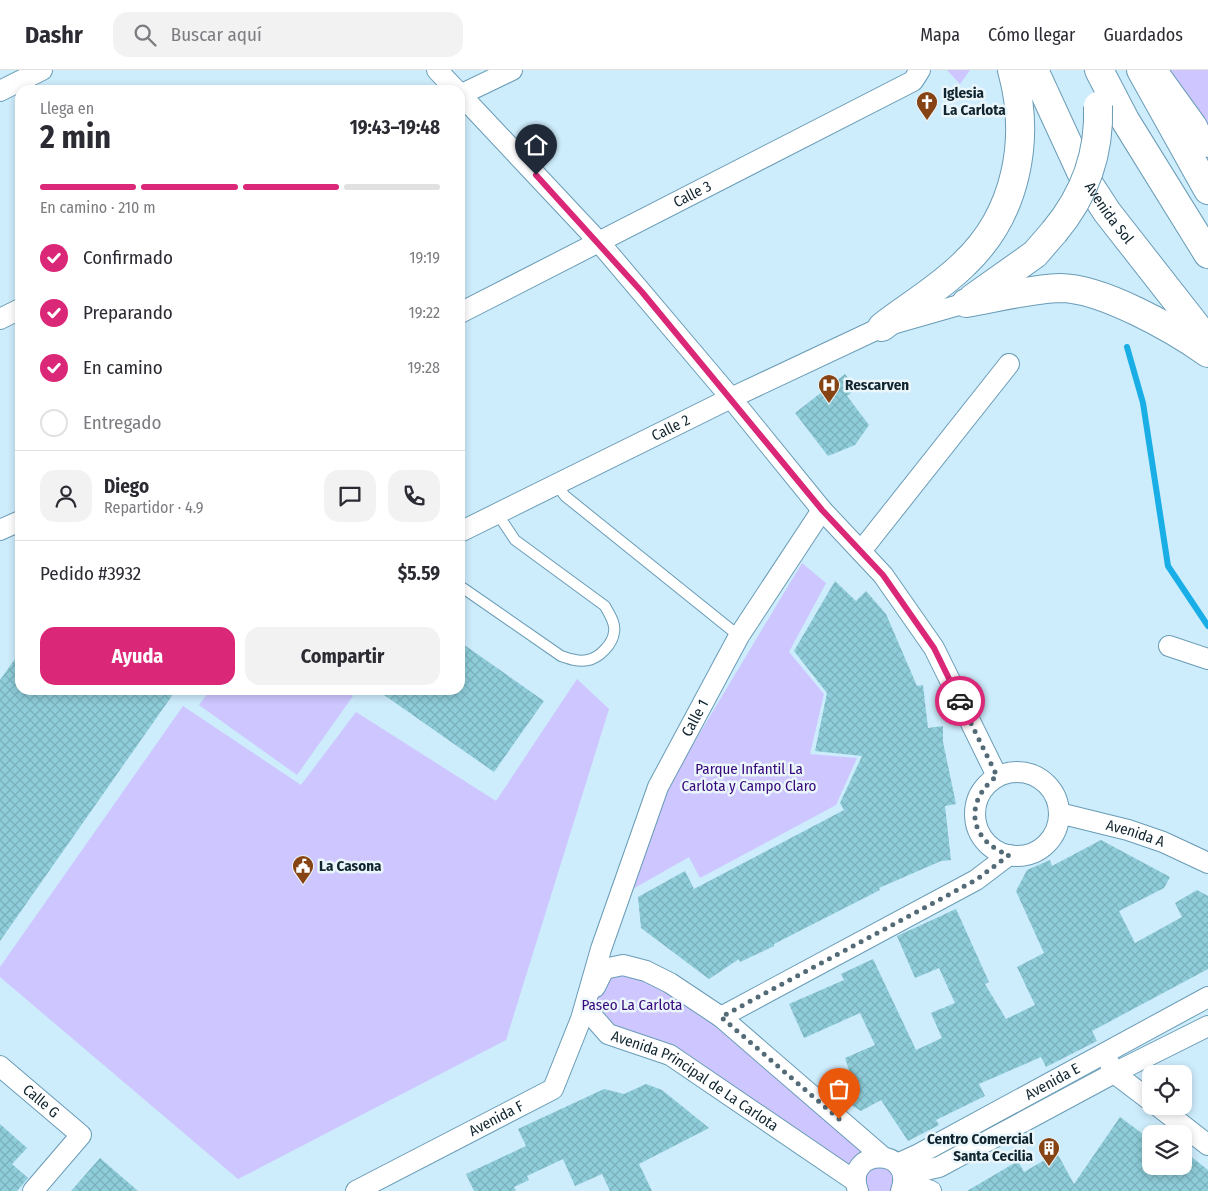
<!DOCTYPE html>
<html lang="es">
<meta charset="utf-8">
<style>
body{margin:0;font-family:"Fira Sans Condensed",sans-serif;background:#f2f2f3;color:#2b2b33;height:100vh;display:flex;flex-direction:column;font-size:19px;white-space:nowrap}
*{box-sizing:border-box;margin:0}
p{font-size:16px;color:#7c7c81}
.icon{flex:none;width:28px;height:28px;fill:none;stroke:currentColor;stroke-width:2;stroke-linecap:round;stroke-linejoin:round}
.map{position:relative;flex:1;overflow:hidden}
.drawer{position:absolute;left:15px;top:15px;width:450px;height:610px;display:flex;flex-direction:column;background:#fff;border-radius:15px;box-shadow:0 2px 8px #0003}
.drawer>*{flex:none}
.controls{position:absolute;left:1142px;top:995px;display:grid;gap:10px}
.controls a{display:grid;place-items:center;width:50px;height:50px;border-radius:10px;background:#fff;box-shadow:0 2px 8px #0003;font-size:25px}
.pin{position:absolute;display:grid;place-items:center;width:42px;height:42px;color:#fff;margin:-51px -21px;border-radius:50% 50% 50% 0;rotate:-45deg;box-shadow:0 0 5px #0007}
.pin .icon{rotate:45deg}
.courier{position:absolute;display:grid;place-items:center;width:50px;height:50px;margin:-25px;border:4px solid #db2777;border-radius:50%;background:#fff;color:#222;box-shadow:0 1px 6px #0007}
.summary em{font-style:normal;font-weight:700}
.summary div{display:flex;flex-direction:column-reverse}
.summary{display:flex;align-items:center;justify-content:space-between;height:85px;padding:0 25px}
h1{font-size:32px;font-weight:700;line-height:38px}
.bar{display:grid;grid-template-columns:repeat(4,1fr);gap:8px 5px;align-content:center;height:60px;padding:0 25px}
.bar i{height:6px;border-radius:4px;background:#e1e1e2}
.bar .current{background:#db2777}
.bar p{grid-column:span 4}
.line{display:flex;align-items:center;gap:12px;padding:0 25px;border-top:1px solid #e1e1e2}
.line div{flex:1}
.round{display:grid;place-items:center;flex:none;width:52px;height:52px;border-radius:15px;background:#f2f2f3}
ol{padding:0 25px;list-style:none}
li{display:flex;align-items:center;gap:15px;height:55px}
li p{margin-inline-start:auto}
li .icon{padding:5px;border-radius:50%;background:#db2777;color:#fff;stroke-width:4}
li:last-child{color:#7c7c81}
li i{width:28px;height:28px;border:2px solid #e1e1e2;border-radius:50%}
.cta{display:flex;gap:10px;margin-top:auto;padding:10px 25px}
.cta a{flex:1;height:58px;border-radius:15px;background:#db2777;color:#fff;font-size:20px;font-weight:700;line-height:58px;text-align:center}
.cta a+a{background:#f2f2f3;color:#2b2b33}
header{display:flex;align-items:center;gap:30px;box-sizing:border-box;height:70px;padding:0 25px;background:#fff;border-bottom:1px solid #e1e1e2}
header strong{font-size:24px}
nav{display:flex;gap:28px;margin-inline-start:auto;font-size:18px}
.search{width:350px;height:45px;background:#f2f2f3;display:flex;align-items:center;gap:12px;box-sizing:border-box;padding:0 18px;border-radius:15px;color:#7c7c81;font-size:19px}
.map>svg:first-child{display:block}
.green{fill:#cec6ff}
.lines{fill:none;stroke-linecap:round;stroke-linejoin:round}
.stream{stroke:#19aee5;stroke-width:6}
.building{fill:url(#building-cross-hatch)}
.lane-casing{stroke:#699cb6;stroke-width:12}
.street-casing{stroke:#699cb6;stroke-width:22}
.secondary-casing{stroke:#699cb6;stroke-width:30}
.lane{stroke:#fff;stroke-width:10}
.street{stroke:#fff;stroke-width:20}
.secondary{stroke:#fff;stroke-width:28}
.secondary-bridge-casing{stroke:#699cb6;stroke-width:30;stroke-linecap:butt}
.secondary-bridge{stroke:#fff;stroke-width:28}
.done{stroke:#526b77;stroke-width:5;stroke-dasharray:0 9}
.route{stroke:#db2777;stroke-width:6}
.labels{text-anchor:middle;dominant-baseline:central;stroke-width:5;stroke-linejoin:round;paint-order:stroke}
.poi-label{font-size:15px;font-weight:bold;fill:#10252f;stroke:#ebf6fb;text-anchor:start}
.street-label{font-size:15px;fill:#10252f;stroke:#ebf6fb}
.park-label{font-size:15px;fill:#37087c;stroke:#ebf6fb}
</style>
<header>
<strong>Dashr</strong>
<div class="search"><svg class="icon" aria-label="search" viewBox="0 0 24 24"><circle cx="10" cy="10" r="6"/><path d="M15 15l6 6"/></svg>Buscar aquí</div>
<nav><a>Mapa</a><a>Cómo llegar</a><a>Guardados</a></nav>
</header>
<div class="map">
<svg width="1208" height="1121" viewBox="0 0 1208 1121">
<defs>
<pattern id="building-cross-hatch" width="8" height="8" patternUnits="userSpaceOnUse" patternTransform="scale(1.25)"><rect width="8" height="8" fill="#8ecdd9"/><path d="M0 0l8 8M0 8l8-8" fill="none" stroke="#79b0bb"/></pattern>
</defs>
<rect width="100%" height="100%" fill="#cdecfc"/>
<path class="green" d="M947,0H970L960,14Z
M1167,0H1208V64Z
M802,493L826,513L789,582L824,624L810,684L857,688L836,735L700,808L689,787L631,820L671,711Z
M577,609L609,639L506,970L238,1109L0,907V897L183,636L301,715L356,642L496,731Z
M210,620H344L353,626L297,705L199,635Z
M604,899L646,901L931,1121H858L670,985L615,967L587,932Z"/>
<g class="lines">
<path class="stream" d="M1127,277L1143,333L1168,496L1208,556"/>
</g>
<path class="building" d="M845,304L856,319L847,326L869,355L855,375L828,386L795,343Z
M835,511L856,531L866,521L886,544L917,616L923,615L928,658L943,656V672L956,734L945,736L951,790L941,791L879,818L880,820L774,874V876L740,892L739,889L709,909L641,858L638,827L685,801L694,819L844,740L840,733L862,686L815,681L827,623L794,581Z
M460,572L544,631L494,702L377,620H460Z
M20,582V620H176L0,871V610Z
M1101,770L1170,807L1164,818L1119,841L1135,873L1182,847L1175,833L1197,820L1208,826V899L1092,961L1097,971L1046,997L1041,987L979,1014L985,1026L936,1050L939,1055L908,1071L881,1030L861,1041L835,1025L850,1003L845,988L875,975L860,943L804,968L789,934L844,910L841,904L873,889L916,980L942,968L931,943L955,933L939,898L915,908L897,866L956,839L989,912L985,914L1006,949L1035,935L1017,897L1044,883L1016,821L1027,800L1050,790L1052,796Z
M646,1014L662,1020L709,1058L639,1094L652,1121H610L602,1104L575,1116L563,1089L527,1106L529,1110L514,1117L516,1121H474L466,1104L526,1076L518,1059L604,1019L624,1024Z
M1120,1047L1151,1070V1096H1184V1081L1208,1100V1121H967L1018,1091L1024,1102L1057,1083L1074,1114Z
M0,1054L27,1078L12,1094L28,1108L17,1121H0Z
M100,1088L138,1121H71Z"/>
<g class="lines">
<g class="lane-casing">
<path id="lane" d="M556,414L565,426L739,566
M460,516L561,586C570,589 578,592 588,590C599,588 613,574 614,562C616,553 609,544 605,536L515,470L497,443"/>
</g>
<g class="street-casing">
<g id="street">
<path d="M437,0L456,20"/>
<path d="M1157,0L1196,54L1208,77"/>
<path d="M0,21L42,0"/>
<path d="M460,24L599,172L731,328L822,440L883,505L934,578L997,706"/>
<path d="M460,25L512,0"/>
<path id="s1" d="M460,243L913,11L920,0"/>
<path d="M0,249L20,239"/>
<path d="M0,460L20,451"/>
<path id="s2" d="M460,462L731,328L882,257L966,233"/>
<path d="M861,481L1009,294"/>
<path d="M1169,576L1208,589"/>
<circle cx="1017" cy="744" r="42"/>
<path id="s3" d="M1059,743L1128,760L1163,772L1208,793"/>
<path d="M595,917L604,899L623,895L646,901L670,913L721,947L883,1087"/>
<path id="s4" d="M587,932L594,948L608,964L670,985L855,1111"/>
<path d="M721,947L976,810L1009,785"/>
<path d="M1110,994L1114,1003L1151,1031"/>
<path id="s5" d="M0,996L81,1065L33,1121"/>
<path d="M1158,1036L1208,1075"/>
<path id="s6" d="M897,1094L919,1084L1208,927"/>
<path d="M903,1105L939,1097L1114,1003L1208,956"/>
<path d="M904,1111L931,1121"/>
<path id="s7" d="M356,1121L553,1019L581,949L601,879L658,717L739,566L822,440"/>
<path d="M858,1121C842,1077 917,1076 901,1121"/>
</g>
</g>
<g class="secondary-casing">
<g id="secondary">
<path id="s8" d="M1034,0L1081,102L1107,142L1208,271"/>
<path d="M1099,0L1125,50L1208,184"/>
<path d="M1141,0L1208,120"/>
<path d="M973,228L1035,184L1054,162"/>
<path d="M966,233C995,228 1030,219 1060,218C1102,218 1174,259 1208,283"/>
<path d="M882,257C909,236 940,218 964,194C1017,144 1031,69 1012,0"/>
</g>
</g>
<use href="#lane" class="lane"/>
<use href="#street" class="street"/>
<use href="#secondary" class="secondary"/>
<g class="secondary-bridge-casing">
<path id="secondary-bridge" d="M1054,162C1085,125 1100,84 1098,36"/>
</g>
<use href="#secondary-bridge" class="secondary-bridge"/>
</g>
<g class="lines">
<path class="done" d="M839,1049L721,947L976,810L1009,785C969,771 963,732 997,706L960,631"/>
<path class="route" d="M536,105L642,222L822,440L883,505L934,578L960,631"/>
</g>
<defs>
<g id="church-pin" transform="scale(1.125)"><path d="M0 17L-7.5 6A9.5 9.5 0 1 1 7.5 6Z" fill="#864314" stroke="#ebf6fb"/><path d="M-1.2-6h2.4v3.5h3.3v2.4h-3.3V6h-2.4V-.1h-3.3v-2.4h3.3Z" fill="#fff"/></g>
<g id="hospital-pin" transform="scale(1.125)"><path d="M0 17L-7.5 6A9.5 9.5 0 1 1 7.5 6Z" fill="#864314" stroke="#ebf6fb"/><path d="M-5-5h3v3.5h4V-5h3V5h-3V1.5h-4V5h-3Z" fill="#fff"/></g>
<g id="civic-pin" transform="scale(1.125)"><path d="M0 17L-7.5 6A9.5 9.5 0 1 1 7.5 6Z" fill="#864314" stroke="#ebf6fb"/><path d="M-.6-6.5H3V-4.5H.6V-3L4-1V1h2V6H-6V1h2V-1L-.6-3ZM-1.2 2.5V6h2.4V2.5Z" fill="#fff"/></g>
<g id="building-pin" transform="scale(1.125)"><path d="M0 17L-7.5 6A9.5 9.5 0 1 1 7.5 6Z" fill="#864314" stroke="#ebf6fb"/><path d="M-4-6H4V6H1V3H-1V6H-4ZM-2.5-4.3h1.7v1.8h-1.7ZM.8-4.3h1.7v1.8H.8ZM-2.5-1h1.7V.8h-1.7ZM.8-1h1.7V.8H.8Z" fill="#fff"/></g>
</defs>
<g fill-rule="evenodd">
<use href="#church-pin" x="927" y="32"/>
<use href="#hospital-pin" x="829" y="315"/>
<use href="#civic-pin" x="303" y="796"/>
<use href="#building-pin" x="1049" y="1078"/>
</g>
<g class="labels">
<g class="poi-label">
<text x="943" y="23">Iglesia<tspan x="943" dy="17">La Carlota</tspan></text>
<text x="845" y="315">Rescarven</text>
<text x="319" y="796">La Casona</text>
<text x="1033" y="1069" text-anchor="end">Centro Comercial<tspan x="1033" dy="17">Santa Cecilia</tspan></text>
</g>
<g class="street-label">
<text stroke="none"><textPath href="#s1" startOffset="261">Calle 3</textPath></text>
<text stroke="none"><textPath href="#s8" startOffset="162">Avenida Sol</textPath></text>
<text stroke="none"><textPath href="#s2" startOffset="235">Calle 2</textPath></text>
<text stroke="none"><textPath href="#s7" startOffset="620">Calle 1</textPath></text>
<text stroke="none"><textPath href="#s3" startOffset="79">Avenida A</textPath></text>
<text stroke="none"><textPath href="#s6" startOffset="176">Avenida E</textPath></text>
<text stroke="none"><textPath href="#s4" startOffset="138">Avenida Principal de La Carlota</textPath></text>
<text stroke="none"><textPath href="#s5" startOffset="54">Calle G</textPath></text>
<text stroke="none"><textPath href="#s7" startOffset="158">Avenida F</textPath></text>
</g>
<g class="park-label">
<text x="749" y="699">Parque Infantil La<tspan x="749" dy="17">Carlota y Campo Claro</tspan></text>
<text x="632" y="935">Paseo La Carlota</text>
</g>
</g>
</svg>
<div class="controls">
<a><svg class="icon" aria-label="locate" viewBox="0 0 24 24"><circle cx="12" cy="12" r="6"/><path d="M12 2v4M12 18v4M2 12h4M18 12h4"/></svg></a>
<a><svg class="icon" aria-label="layers" viewBox="0 0 24 24"><path d="M12 4l9 5-9 5-9-5zM3 14l9 5 9-5"/></svg></a>
</div>
<div class="pin" style="left:839px;top:1049px;background:#ea580c"><svg class="icon" aria-label="bag" viewBox="0 0 24 24"><path d="M5 8h14l-1 12H6zM9 8a3 3 0 0 1 6 0"/></svg></div>
<div class="pin" style="left:536px;top:105px;background:#1f2937"><svg class="icon" aria-label="home" viewBox="0 0 24 24"><path d="M3 11l9-7 9 7M6 9v11h12V9"/></svg></div>
<div class="courier" style="left:960px;top:631px"><svg class="icon" aria-label="car" viewBox="0 0 24 24"><path d="M5 17H2v-5l4-1 3-4h7l3 4 3 1v5h-3M9 17h6M6 11h13"/><circle cx="7" cy="17" r="2"/><circle cx="17" cy="17" r="2"/></svg></div>
<section class="drawer">
<div class="summary"><div><h1>2 min</h1><p>Llega en</p></div><em>19:43–19:48</em></div>
<div class="bar"><i class="current"></i><i class="current"></i><i class="current"></i><i></i><p>En camino · 210 m</p></div>
<ol>
<li><svg class="icon" aria-label="check" viewBox="0 0 24 24"><path d="M5 12l5 5 9-10"/></svg>Confirmado<p>19:19</p></li>
<li><svg class="icon" aria-label="check" viewBox="0 0 24 24"><path d="M5 12l5 5 9-10"/></svg>Preparando<p>19:22</p></li>
<li><svg class="icon" aria-label="check" viewBox="0 0 24 24"><path d="M5 12l5 5 9-10"/></svg>En camino<p>19:28</p></li>
<li><i></i>Entregado</li>
</ol>
<div class="line" style="height:90px"><a class="round"><svg class="icon" aria-label="person" viewBox="0 0 24 24"><circle cx="12" cy="8" r="4"/><path d="M4 21q1-7 8-7t8 7"/></svg></a><div><b>Diego</b><p>Repartidor · 4.9</p></div><a class="round"><svg class="icon" aria-label="chat" viewBox="0 0 24 24"><path d="M4 5h16v11H9l-5 4z"/></svg></a><a class="round"><svg class="icon" aria-label="phone" viewBox="0 0 24 24"><path d="M5 4h4l2 5-3 2q2 4 5 5l2-3 5 2v4C11 20 4 13 5 4z"/></svg></a></div>
<div class="line" style="height:65px"><div>Pedido #3932</div><b>$5.59</b></div>
<div class="cta"><a>Ayuda</a><a>Compartir</a></div>
</section>
</div>
